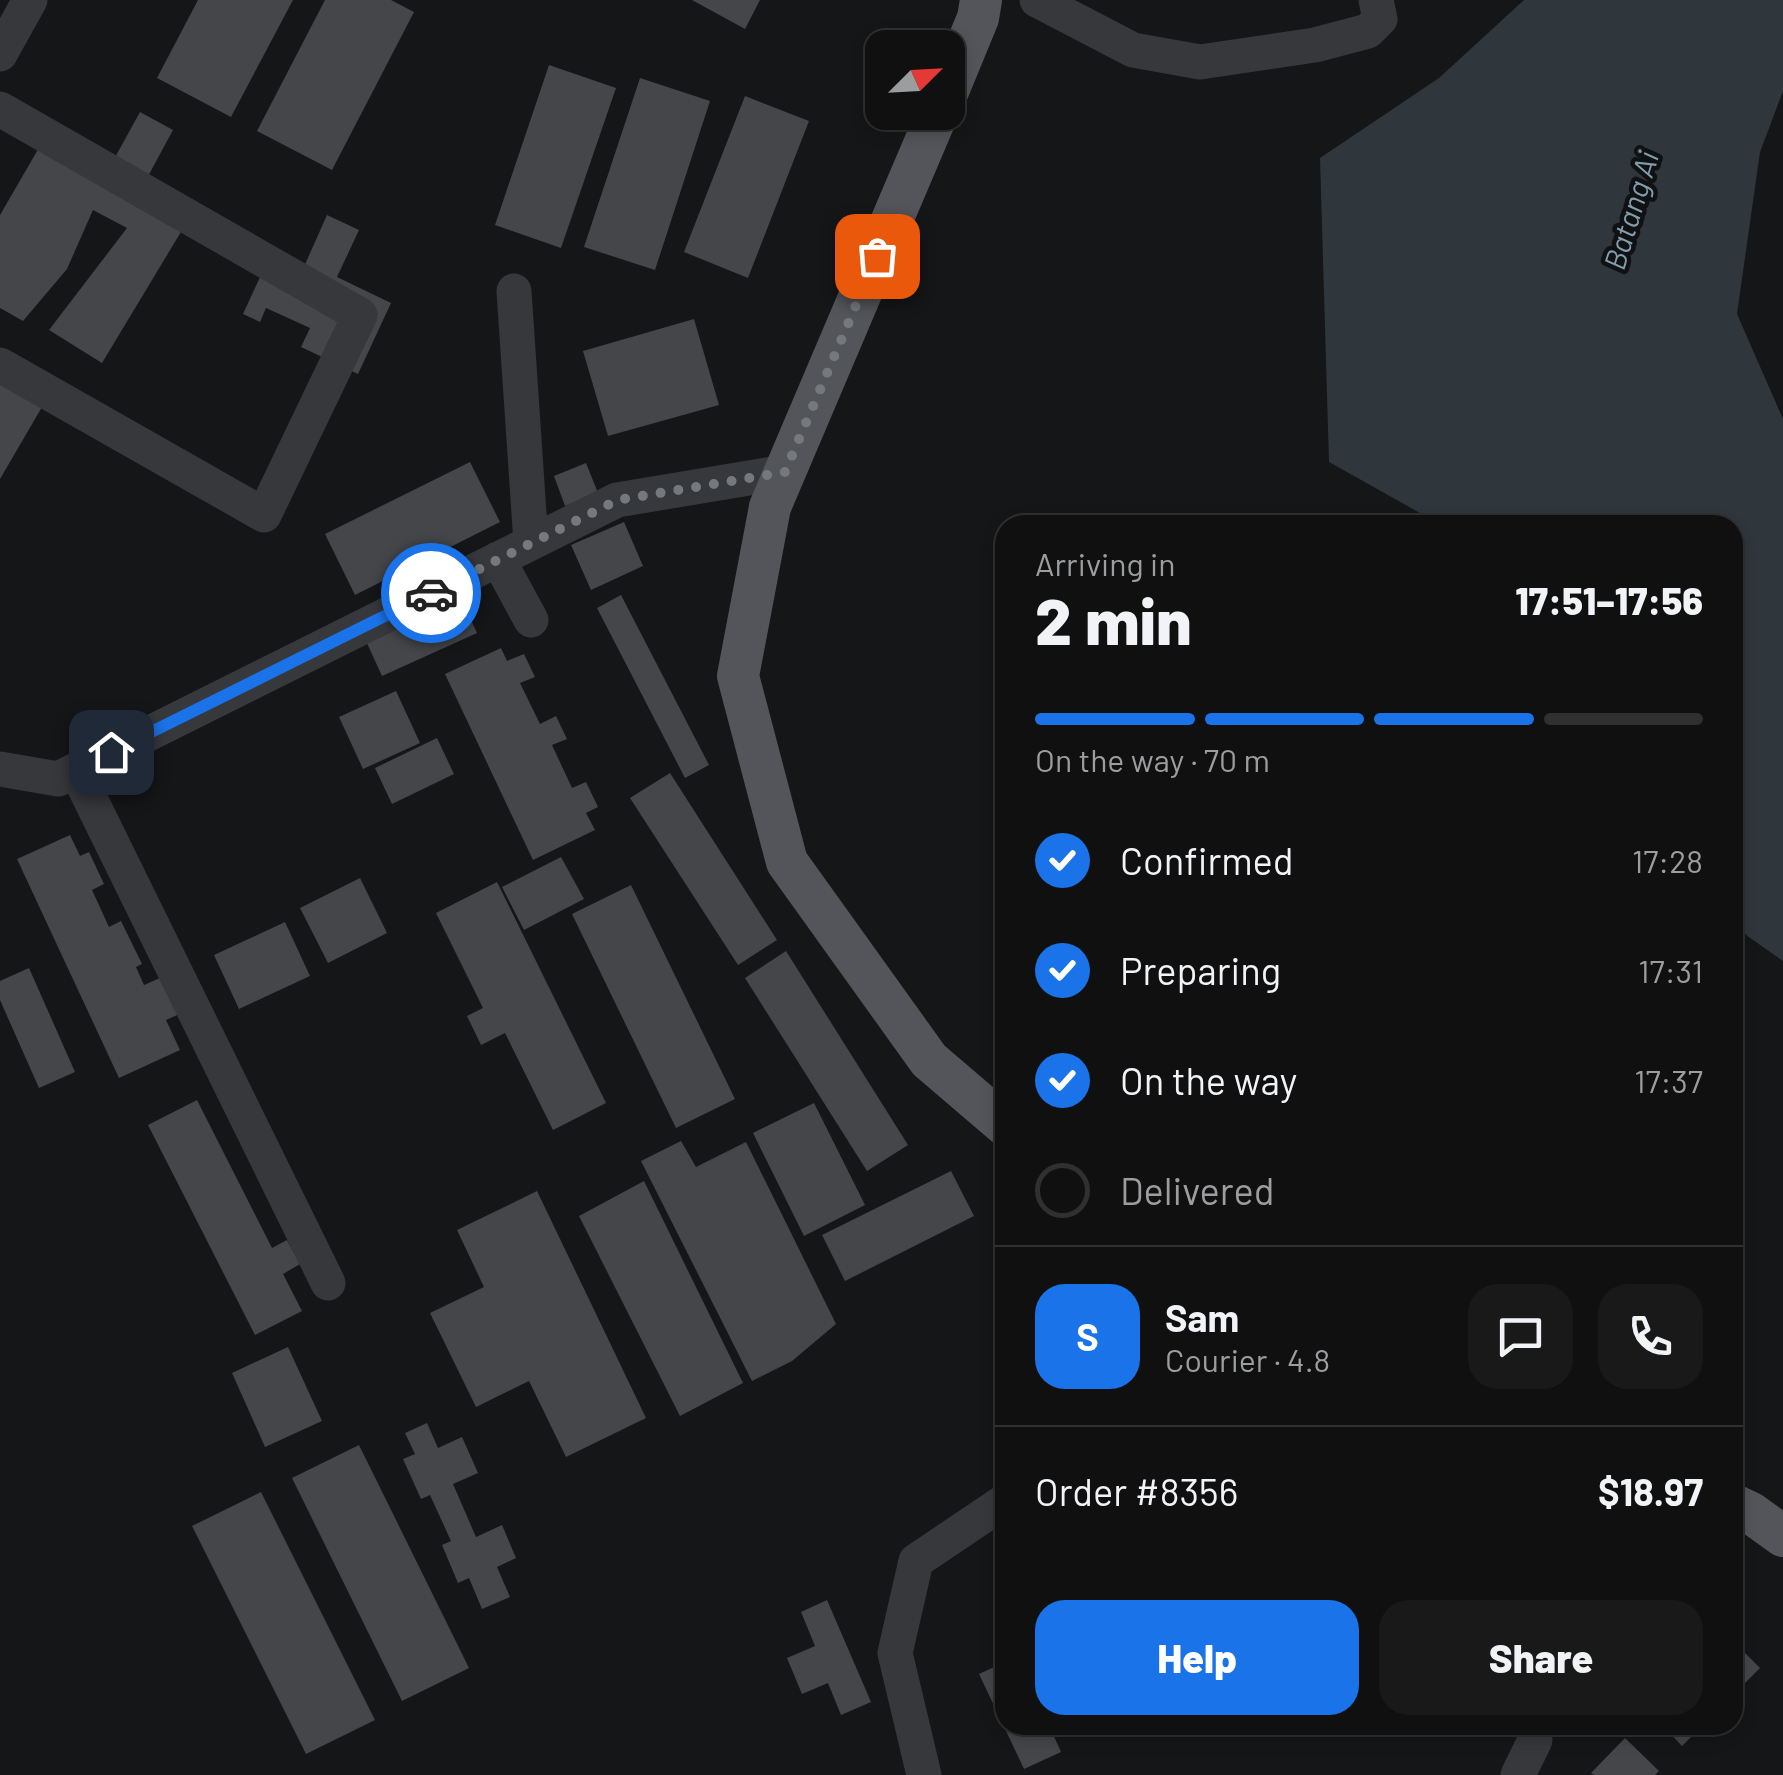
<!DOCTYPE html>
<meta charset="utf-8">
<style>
body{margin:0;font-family:Barlow,sans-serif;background:#19191a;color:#f1f3f6;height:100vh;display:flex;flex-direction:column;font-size:38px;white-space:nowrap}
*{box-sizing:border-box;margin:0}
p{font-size:32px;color:#9c9d9f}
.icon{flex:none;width:55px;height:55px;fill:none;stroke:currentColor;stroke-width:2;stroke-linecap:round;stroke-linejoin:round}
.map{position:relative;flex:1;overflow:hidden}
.side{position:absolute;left:995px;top:515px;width:748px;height:1220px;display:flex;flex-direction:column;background:#101011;border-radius:30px;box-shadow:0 5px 15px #0003,0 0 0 2px #303031}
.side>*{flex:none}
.needle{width:65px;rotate:66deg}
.controls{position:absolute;left:865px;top:30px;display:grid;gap:20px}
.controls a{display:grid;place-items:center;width:100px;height:100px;border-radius:20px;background:#101011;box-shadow:0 5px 15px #0003,0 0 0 2px #303031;font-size:50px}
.pin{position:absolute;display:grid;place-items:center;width:85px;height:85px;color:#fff;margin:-42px;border-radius:20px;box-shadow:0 5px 15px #0006}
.courier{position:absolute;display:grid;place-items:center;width:100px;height:100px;margin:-50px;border:8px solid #1a73e8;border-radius:50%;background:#fff;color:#222;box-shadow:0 2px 12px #0007}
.headline em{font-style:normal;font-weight:800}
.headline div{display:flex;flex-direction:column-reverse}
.headline{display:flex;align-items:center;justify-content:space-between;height:170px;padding:0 40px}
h1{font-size:65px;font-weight:800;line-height:75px}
.bar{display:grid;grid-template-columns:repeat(4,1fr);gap:15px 10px;align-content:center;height:120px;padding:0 40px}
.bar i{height:12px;border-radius:8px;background:#303031}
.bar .on{background:#1a73e8}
.bar p{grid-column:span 4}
.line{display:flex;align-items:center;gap:25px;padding:0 40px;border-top:2px solid #303031}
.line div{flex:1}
.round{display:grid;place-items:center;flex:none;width:105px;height:105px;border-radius:30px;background:#19191a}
ol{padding:0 40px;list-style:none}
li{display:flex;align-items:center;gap:30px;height:110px}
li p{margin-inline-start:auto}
li .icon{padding:10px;border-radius:50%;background:#1a73e8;color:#fff;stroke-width:4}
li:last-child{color:#9c9d9f}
li i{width:55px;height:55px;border:5px solid #303031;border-radius:50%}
.cta{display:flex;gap:20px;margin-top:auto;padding:20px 40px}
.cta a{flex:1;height:115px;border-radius:30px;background:#1a73e8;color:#fff;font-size:40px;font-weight:800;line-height:115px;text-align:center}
.cta a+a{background:#19191a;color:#f1f3f6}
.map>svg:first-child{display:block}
.water{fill:#2f373c}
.building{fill:#44464a}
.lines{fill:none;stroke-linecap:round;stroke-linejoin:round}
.minor{stroke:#37383c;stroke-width:35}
.major{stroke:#53555a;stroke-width:42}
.done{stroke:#75797e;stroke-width:10;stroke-dasharray:0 18}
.route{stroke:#1a73e8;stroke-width:12}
.labels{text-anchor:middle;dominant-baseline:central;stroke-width:9;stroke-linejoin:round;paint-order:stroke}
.water-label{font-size:30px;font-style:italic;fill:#829eae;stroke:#101112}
</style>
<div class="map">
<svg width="1783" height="1775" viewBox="0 0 1783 1775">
<rect width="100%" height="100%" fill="#151617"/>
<path class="water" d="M1524,0H1783V91L1760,152L1737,314L1783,419V961L1746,935L1733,909L1732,525H1432L1420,513L1329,462L1320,158L1439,78Z"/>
<path class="building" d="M198,0H293L231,117L157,78Z
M325,0H391L414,12L332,170L257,131Z
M692,0H760L745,29Z
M549,65L616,88L561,248L495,225Z
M640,78L710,101L655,270L584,247Z
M745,96L809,121L748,278L684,252Z
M140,112L173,130L146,180L196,207L102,363L49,330L127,228L93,210L67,269L23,321L0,308V215L51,127L113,161Z
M327,215L359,230L337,277L391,303L358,374L301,347L310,328L266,308L260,322L243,314L267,262L299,278Z
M694,319L719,405L608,436L583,351Z
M0,367L49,395L0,479Z
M470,462L500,522L355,595L325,534Z
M586,463L598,493L565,506L554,476Z
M624,522L643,566L591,590L571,545Z
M621,595L709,765L685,778L597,608Z
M460,596L477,633L382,676L365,639Z
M501,648L507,661L524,654L535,677L520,683L540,724L556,716L567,739L552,745L572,788L586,782L598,807L586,813L595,830L533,860L445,674Z
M396,691L420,743L363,769L339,717Z
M437,738L454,774L392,804L375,768Z
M670,773L777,940L738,965L630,798Z
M70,835L80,856L89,852L104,884L92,890L109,927L121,921L142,964L136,967L144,985L167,975L184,1012L166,1020L180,1050L119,1078L17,859Z
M561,857L584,899L524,930L502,887Z
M360,878L387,933L328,963L300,908Z
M497,882L606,1103L553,1130L505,1033L481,1045L467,1016L483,1008L436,913Z
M631,885L735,1099L676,1128L572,914Z
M285,922L310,976L239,1009L214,955Z
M786,951L908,1145L867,1171L745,978Z
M29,968L75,1072L39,1088L0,1000V981Z
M197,1100L272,1248L287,1240L300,1264L283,1274L302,1311L255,1335L148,1125Z
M814,1103L865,1205L804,1236L753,1133Z
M681,1141L696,1167L746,1142L836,1324L792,1361L752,1381L641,1161Z
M951,1171L974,1216L845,1281L822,1235Z
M644,1181L743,1383L680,1416L579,1216Z
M537,1191L646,1418L566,1457L529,1381L476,1407L430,1313L484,1287L457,1230Z
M288,1347L322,1421L265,1447L232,1373Z
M427,1423L438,1448L462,1437L478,1473L453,1484L476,1537L502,1525L516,1558L497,1567L510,1597L482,1609L469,1578L458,1583L442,1545L451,1541L430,1495L421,1499L403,1459L415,1454L405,1433Z
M359,1445L469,1668L402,1701L292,1478Z
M261,1492L375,1720L306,1754L192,1526Z
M827,1600L871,1702L841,1715L828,1683L802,1694L787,1658L815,1646L801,1612Z
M1732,1640L1760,1668L1732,1696Z
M1005,1662V1725H1049L1061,1752L1024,1769L979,1674Z
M1662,1725H1703L1682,1746Z
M1625,1738L1659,1771L1655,1775H1594L1591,1773Z"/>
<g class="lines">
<path class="minor" d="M1037,0L1133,50L1200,62L1315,45L1368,31L1380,19L1376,0
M0,54L30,0
M0,109L360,315L264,515L0,365
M514,291L531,543
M498,559L531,620
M0,769L58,779L617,500L785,472
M76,770L328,1283
M924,1775L895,1653L916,1561L1005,1501
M1518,1775L1535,1740L1533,1725"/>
<path class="major" d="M948,91L978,18L981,0
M938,112L770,507L738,676L787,862L929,1060L1005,1125
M1732,1504L1751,1513L1783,1536"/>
</g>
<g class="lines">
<path class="done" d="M431,593L618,500L785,472L877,256"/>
<path class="route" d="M111,752L431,593"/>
</g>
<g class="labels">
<g class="water-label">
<text transform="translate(1630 210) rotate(-73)">Batang Ai</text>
</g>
</g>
</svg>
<div class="controls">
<a><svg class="needle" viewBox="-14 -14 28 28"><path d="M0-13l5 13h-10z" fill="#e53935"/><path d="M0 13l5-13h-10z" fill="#9c9d9f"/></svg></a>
</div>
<div class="pin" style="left:877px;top:256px;background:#ea580c"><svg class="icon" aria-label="bag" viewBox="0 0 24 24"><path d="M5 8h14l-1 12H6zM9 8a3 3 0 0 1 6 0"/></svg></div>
<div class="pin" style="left:111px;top:752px;background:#1f2937"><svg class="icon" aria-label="home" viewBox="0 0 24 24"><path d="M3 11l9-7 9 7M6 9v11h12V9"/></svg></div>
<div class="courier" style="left:431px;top:593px"><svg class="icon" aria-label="car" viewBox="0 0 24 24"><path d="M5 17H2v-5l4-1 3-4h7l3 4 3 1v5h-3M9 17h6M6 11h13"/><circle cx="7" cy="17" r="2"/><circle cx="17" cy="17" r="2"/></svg></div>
<section class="side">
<div class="headline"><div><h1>2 min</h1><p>Arriving in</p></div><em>17:51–17:56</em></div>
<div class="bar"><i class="on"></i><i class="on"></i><i class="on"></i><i></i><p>On the way · 70 m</p></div>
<ol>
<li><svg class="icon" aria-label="check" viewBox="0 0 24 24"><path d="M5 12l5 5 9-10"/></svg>Confirmed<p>17:28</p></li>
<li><svg class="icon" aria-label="check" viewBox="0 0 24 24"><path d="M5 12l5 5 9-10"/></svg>Preparing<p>17:31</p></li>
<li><svg class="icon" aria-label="check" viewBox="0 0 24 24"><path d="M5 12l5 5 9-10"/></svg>On the way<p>17:37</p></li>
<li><i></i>Delivered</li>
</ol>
<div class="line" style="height:180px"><b class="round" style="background:#1a73e8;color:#fff">S</b><div><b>Sam</b><p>Courier · 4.8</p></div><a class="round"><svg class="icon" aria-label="chat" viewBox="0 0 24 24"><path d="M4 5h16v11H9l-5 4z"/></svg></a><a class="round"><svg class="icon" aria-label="phone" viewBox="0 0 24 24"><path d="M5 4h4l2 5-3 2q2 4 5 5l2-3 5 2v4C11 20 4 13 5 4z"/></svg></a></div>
<div class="line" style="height:130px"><div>Order #8356</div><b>$18.97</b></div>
<div class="cta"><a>Help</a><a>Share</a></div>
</section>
</div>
